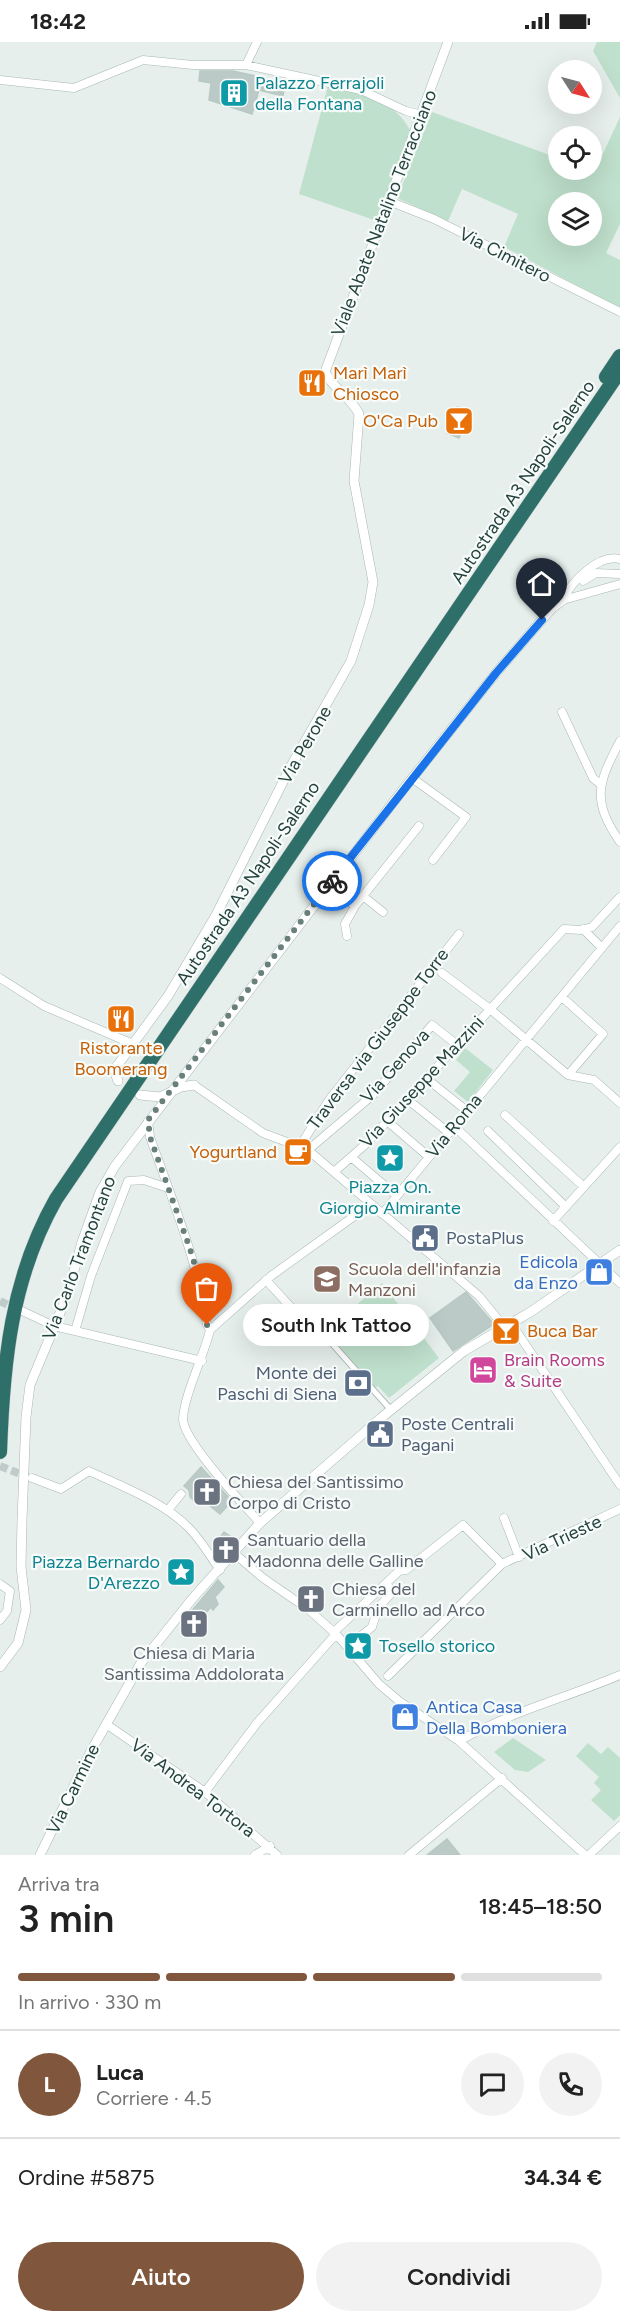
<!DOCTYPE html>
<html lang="it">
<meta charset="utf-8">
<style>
body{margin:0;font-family:Figtree,sans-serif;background:#f2f2f2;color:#222;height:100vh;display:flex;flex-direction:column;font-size:22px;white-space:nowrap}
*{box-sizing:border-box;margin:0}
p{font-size:20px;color:#767676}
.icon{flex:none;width:33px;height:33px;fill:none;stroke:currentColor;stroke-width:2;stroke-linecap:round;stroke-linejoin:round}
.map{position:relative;height:1813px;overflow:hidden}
.drawer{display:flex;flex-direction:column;background:#fff;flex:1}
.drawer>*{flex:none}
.needle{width:39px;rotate:126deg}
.tools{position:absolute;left:548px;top:18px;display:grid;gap:12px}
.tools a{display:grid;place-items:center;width:54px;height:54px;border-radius:50%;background:#fff;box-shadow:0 6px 24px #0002;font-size:30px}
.pin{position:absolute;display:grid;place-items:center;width:51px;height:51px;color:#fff;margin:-62px -26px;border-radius:50% 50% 50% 0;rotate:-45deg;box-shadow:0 0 6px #0007}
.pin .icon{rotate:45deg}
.courier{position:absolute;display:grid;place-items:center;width:60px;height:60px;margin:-30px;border:4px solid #1a73e8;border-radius:50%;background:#fff;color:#222;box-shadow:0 2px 8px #0007}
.bubble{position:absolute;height:42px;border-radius:21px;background:#fff;box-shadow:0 6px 24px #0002;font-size:20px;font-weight:600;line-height:42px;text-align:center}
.summary em{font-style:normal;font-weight:600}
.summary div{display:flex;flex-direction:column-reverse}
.summary{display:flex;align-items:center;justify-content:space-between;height:102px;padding:0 18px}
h1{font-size:39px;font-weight:600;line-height:45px}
.bar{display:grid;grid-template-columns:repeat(4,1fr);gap:9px 6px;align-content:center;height:72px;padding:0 18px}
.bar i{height:8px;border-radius:4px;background:#e0e0e0}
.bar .selected{background:#80573d}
.bar p{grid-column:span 4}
.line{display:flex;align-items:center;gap:15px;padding:0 18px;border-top:2px solid #e0e0e0}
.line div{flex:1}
.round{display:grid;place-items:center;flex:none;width:63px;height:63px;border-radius:32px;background:#f2f2f2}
.action{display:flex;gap:12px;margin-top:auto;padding:12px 18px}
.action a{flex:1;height:69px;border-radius:36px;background:#80573d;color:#fff;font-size:24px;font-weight:600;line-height:69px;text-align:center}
.action a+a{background:#f2f2f2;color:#222}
.status{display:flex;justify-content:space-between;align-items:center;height:42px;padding:0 30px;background:#fff;direction:ltr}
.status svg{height:16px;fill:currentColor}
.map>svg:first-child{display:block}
.green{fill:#bfe0cc;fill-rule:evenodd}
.building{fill:#bbcac6;stroke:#b8c9c4;stroke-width:1.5}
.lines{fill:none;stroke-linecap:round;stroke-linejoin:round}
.minor-tunnel{stroke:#bfccc9;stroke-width:8;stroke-dasharray:8 4;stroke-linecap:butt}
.pedestrian-casing{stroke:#a8b8b4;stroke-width:7}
.minor-casing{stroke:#a8b8b4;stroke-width:9}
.tertiary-casing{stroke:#a8b8b4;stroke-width:10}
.motorway-casing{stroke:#c2cac9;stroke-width:15}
.pedestrian{stroke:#fff;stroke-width:5}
.minor{stroke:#fff;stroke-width:8}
.tertiary{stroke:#fff;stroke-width:9}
.motorway{stroke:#2f6f6a;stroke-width:14}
.done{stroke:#687f7b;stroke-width:6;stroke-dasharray:0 10.8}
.route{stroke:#1a73e8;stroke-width:8}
.labels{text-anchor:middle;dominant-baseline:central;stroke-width:4.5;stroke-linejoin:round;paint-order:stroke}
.culture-label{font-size:18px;fill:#0d838f;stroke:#f7fbf9;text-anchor:start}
.street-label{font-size:18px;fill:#24423e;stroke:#f7fbf9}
.food-label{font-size:18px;fill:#c56008;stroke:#f7fbf9;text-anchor:start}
.service-label{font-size:18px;fill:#4e5e75;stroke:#f7fbf9;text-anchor:start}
.shop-label{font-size:18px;fill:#366cbe;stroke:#f7fbf9;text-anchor:end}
.education-label{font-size:18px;fill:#785e54;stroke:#f7fbf9;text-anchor:start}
.hotel-label{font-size:18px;fill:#b23c85;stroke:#f7fbf9;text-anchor:start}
.worship-label{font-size:18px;fill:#5b616d;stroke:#f7fbf9;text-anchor:start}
</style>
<div class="status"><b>18:42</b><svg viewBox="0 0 49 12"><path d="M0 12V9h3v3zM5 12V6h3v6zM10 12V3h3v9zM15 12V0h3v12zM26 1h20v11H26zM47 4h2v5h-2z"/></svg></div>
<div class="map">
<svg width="620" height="1813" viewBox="0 0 620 1813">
<rect width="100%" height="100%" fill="#e6efec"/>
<path class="green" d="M597,0H620V56L593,9Z
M328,44C360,50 394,57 410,88L411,92L377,179L299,152Z
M432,70L558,116V128H586L594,131L620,75V182L606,211L620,218V266L504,205L518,172L462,147L448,179L397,156ZM558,160H591V194H558Z
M465,1006L493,1028L468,1060L454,1049L470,1030L456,1018Z
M382,1241L439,1316L389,1356L378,1344L375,1346L325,1290Z
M513,1696L546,1718L528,1730L515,1728L494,1710Z
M588,1701L601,1712L608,1705L620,1716V1773L614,1779L591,1758L601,1748L594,1741L599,1735L576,1714Z"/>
<path class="building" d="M200,29H233L260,35V38L269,43L284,47L283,54L259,48L252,72L209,58L211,41L199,39Z
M457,365L471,368L459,396L447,391Z
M466,1250L494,1282L453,1309L430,1276Z
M201,1425L232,1459L220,1472L200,1456L193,1458L190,1455L189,1448L184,1444Z
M224,1490L236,1498L219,1516L215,1510L222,1502L218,1498Z
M218,1538L224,1545L215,1555L218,1562L213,1568L211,1565L198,1580L203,1583L198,1590L183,1579Z
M447,1797L460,1813H427Z"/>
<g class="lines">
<path class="minor-tunnel" d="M0,1259L18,1268
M0,1424L28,1435"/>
<g class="pedestrian-casing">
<path id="pedestrian" d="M328,1297L391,1368"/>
</g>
<g class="minor-casing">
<path id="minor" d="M246,23L257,0
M0,38L74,46L143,18L193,23H246L361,48L406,69L422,73
M389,159L434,177L620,270
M583,539L596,531L620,532
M563,558C571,540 598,512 620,517
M563,558L620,542
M562,670L593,736L600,742
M620,699C598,741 591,758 620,800
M412,736L466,775L433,818
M328,844L355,864
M363,854L383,870
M583,887L602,906
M347,894L345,882L355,864L419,784
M442,931L490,967L568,1033L594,1038L620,1061
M0,936L44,964L133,1002
M562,955L603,992L568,1033
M426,1036L467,1069
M194,1043L263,1091L308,1108L479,1254L501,1281L517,1290L620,1443
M407,1057L449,1091
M505,1073L584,1145
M148,1079L150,1095C172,1157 197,1217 207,1283L210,1288
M387,1079L429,1115
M454,1084L620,1241
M488,1089L566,1165
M300,1104L329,1058L459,892
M308,1108L374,1052L432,983L456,1002
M351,1115L397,1154
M335,1129L367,1101L564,887L581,888L592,885L620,855
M382,1172L620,884
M553,1179L620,1105
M266,1238L308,1284L322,1290
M20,1268L54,1284L202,1319
M210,1288C204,1314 184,1353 183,1377C183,1399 244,1463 260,1481
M210,1288L271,1234L371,1162
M75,1289L91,1234L128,1139L144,1138L168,1146
M32,1436L61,1447L89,1429C123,1445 162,1459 189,1486C201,1498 210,1514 220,1528
M168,1468L181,1452
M504,1476L519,1515
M235,1512L263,1536L308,1567L336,1592L379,1642L399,1659L459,1699L585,1813
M0,1542L10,1549L7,1569L0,1578
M334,1590L399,1529L406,1528L463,1483L502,1522
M347,1605L372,1585L378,1566L393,1549L386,1542
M388,1634L502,1522L620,1467
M106,1682L205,1750L277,1813
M459,1699C510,1670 566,1656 620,1633
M205,1750L257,1681L336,1592
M255,1813L270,1804
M409,1813L502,1736
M589,1813L620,1784"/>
</g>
<g class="tertiary-casing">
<path id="tertiary" d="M118,1039L114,1028L168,954L216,873L291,724L351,619L369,563L373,540L354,439L359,372C351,355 333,347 325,330L448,0
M140,1053L160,1055L181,1045L194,1043
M0,1625L18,1601L26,1568L21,1525L22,1478L26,1375L30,1343L67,1254L82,1200L100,1150L115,1124L402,749L496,631L552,566L563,558
M40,1813L91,1709L141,1621L192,1557L260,1481L381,1376L464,1309L532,1269L620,1208"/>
</g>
<g class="motorway-casing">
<path id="motorway" d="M606,335L620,314
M0,1410C3,1321 11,1236 56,1157L620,329"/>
</g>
<use href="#pedestrian" class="pedestrian"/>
<use href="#minor" class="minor"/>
<use href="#tertiary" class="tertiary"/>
<use href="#motorway" class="motorway"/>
</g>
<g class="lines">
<path class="done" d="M207,1283L199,1236L189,1204L150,1095L148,1078L332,839"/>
<path class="route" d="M332,839L496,631L542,578"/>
</g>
<defs>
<g id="building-square" transform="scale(1.5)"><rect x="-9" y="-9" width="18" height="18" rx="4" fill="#0f9aa8" stroke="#f7fbf9"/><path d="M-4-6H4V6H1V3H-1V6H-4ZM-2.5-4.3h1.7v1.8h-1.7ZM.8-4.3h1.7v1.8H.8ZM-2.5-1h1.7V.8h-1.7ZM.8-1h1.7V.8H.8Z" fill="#fff"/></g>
<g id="restaurant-square" transform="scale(1.5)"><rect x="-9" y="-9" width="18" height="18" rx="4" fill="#e8710a" stroke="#f7fbf9"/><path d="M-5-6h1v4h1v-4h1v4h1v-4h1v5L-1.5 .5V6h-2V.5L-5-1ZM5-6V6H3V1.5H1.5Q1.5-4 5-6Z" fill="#fff"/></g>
<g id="bar-square" transform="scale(1.5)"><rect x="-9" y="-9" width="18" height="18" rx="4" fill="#e8710a" stroke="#f7fbf9"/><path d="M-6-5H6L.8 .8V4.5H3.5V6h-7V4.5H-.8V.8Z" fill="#fff"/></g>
<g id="cafe-square" transform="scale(1.5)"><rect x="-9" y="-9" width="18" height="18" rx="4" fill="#e8710a" stroke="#f7fbf9"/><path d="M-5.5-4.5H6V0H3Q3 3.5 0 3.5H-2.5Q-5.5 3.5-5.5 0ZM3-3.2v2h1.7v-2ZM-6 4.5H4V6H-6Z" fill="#fff"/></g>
<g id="sight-square" transform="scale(1.5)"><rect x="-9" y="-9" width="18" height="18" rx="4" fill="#0f9aa8" stroke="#f7fbf9"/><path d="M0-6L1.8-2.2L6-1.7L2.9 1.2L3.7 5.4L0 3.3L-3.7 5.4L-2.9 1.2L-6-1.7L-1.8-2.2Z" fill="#fff"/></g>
<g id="civic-square" transform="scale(1.5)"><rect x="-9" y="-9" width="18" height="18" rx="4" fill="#5c6f8a" stroke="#f7fbf9"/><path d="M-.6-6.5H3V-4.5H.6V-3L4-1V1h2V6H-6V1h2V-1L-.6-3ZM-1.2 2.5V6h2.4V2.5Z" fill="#fff"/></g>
<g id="shop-square" transform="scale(1.5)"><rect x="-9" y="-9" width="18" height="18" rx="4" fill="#3f7fe0" stroke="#f7fbf9"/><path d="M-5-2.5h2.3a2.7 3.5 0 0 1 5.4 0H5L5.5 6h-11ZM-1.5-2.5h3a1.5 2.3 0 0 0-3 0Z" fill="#fff"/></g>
<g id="school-square" transform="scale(1.5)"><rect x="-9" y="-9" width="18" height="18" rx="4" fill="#8d6e63" stroke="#f7fbf9"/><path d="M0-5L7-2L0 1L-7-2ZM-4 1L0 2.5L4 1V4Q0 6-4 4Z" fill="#fff"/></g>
<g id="hotel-square" transform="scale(1.5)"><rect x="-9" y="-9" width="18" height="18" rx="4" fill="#d1479c" stroke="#f7fbf9"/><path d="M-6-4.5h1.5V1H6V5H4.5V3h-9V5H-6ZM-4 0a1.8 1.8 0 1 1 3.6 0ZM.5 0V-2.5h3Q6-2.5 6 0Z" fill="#fff"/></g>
<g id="bank-square" transform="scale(1.5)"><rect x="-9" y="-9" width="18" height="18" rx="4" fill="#5c6f8a" stroke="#f7fbf9"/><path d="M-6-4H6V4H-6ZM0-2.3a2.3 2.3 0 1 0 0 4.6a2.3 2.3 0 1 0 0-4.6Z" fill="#fff"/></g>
<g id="church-square" transform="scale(1.5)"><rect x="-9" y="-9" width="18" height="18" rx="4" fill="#6b7280" stroke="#f7fbf9"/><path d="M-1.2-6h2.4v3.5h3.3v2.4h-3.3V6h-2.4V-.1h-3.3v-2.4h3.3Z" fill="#fff"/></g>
</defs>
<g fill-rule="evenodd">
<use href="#building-square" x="234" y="51"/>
<use href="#restaurant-square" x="312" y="341"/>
<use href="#bar-square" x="459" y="379"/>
<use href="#restaurant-square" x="121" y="977"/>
<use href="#cafe-square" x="298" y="1110"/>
<use href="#sight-square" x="390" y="1116"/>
<use href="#civic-square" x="425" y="1196"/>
<use href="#shop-square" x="599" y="1230"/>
<use href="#school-square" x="327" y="1237"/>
<use href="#bar-square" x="506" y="1289"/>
<use href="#hotel-square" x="483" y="1328"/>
<use href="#bank-square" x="358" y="1341"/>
<use href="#civic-square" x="380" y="1392"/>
<use href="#church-square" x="207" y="1450"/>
<use href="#church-square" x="226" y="1508"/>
<use href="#sight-square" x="181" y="1530"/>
<use href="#church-square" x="311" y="1557"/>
<use href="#church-square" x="194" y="1582"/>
<use href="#sight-square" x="358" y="1604"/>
<use href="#shop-square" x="405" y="1675"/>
</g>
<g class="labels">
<g class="culture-label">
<text x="255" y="41">Palazzo Ferrajoli<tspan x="255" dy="21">della Fontana</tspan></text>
<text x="390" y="1145" text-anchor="middle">Piazza On.<tspan x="390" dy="21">Giorgio Almirante</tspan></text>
<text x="160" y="1520" text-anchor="end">Piazza Bernardo<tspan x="160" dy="21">D'Arezzo</tspan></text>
<text x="379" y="1604">Tosello storico</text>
</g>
<g class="street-label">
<text transform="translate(384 171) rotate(-69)">Viale Abate Natalino Terracciano</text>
<text transform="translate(505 213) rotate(27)">Via Cimitero</text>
<text transform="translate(523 440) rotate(-56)">Autostrada A3 Napoli-Salerno</text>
<text transform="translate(305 703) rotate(-60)">Via Perone</text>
<text transform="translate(248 841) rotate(-56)">Autostrada A3 Napoli-Salerno</text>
<text transform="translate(378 997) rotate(-53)">Traversa via Giuseppe Torre</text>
<text transform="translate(395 1024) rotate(-48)">Via Genova</text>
<text transform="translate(422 1040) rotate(-47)">Via Giuseppe Mazzini</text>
<text transform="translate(454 1084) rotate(-51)">Via Roma</text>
<text transform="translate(79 1216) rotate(-69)">Via Carlo Tramontano</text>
<text transform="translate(562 1496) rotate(-25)">Via Trieste</text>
<text transform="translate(193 1746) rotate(37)">Via Andrea Tortora</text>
<text transform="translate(73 1747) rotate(-64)">Via Carmine</text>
</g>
<g class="food-label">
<text x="333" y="331">Marì Marì<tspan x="333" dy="21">Chiosco</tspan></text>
<text x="438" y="379" text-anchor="end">O'Ca Pub</text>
<text x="121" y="1006" text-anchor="middle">Ristorante<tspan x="121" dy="21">Boomerang</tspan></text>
<text x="277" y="1110" text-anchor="end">Yogurtland</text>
<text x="527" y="1289">Buca Bar</text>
</g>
<g class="service-label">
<text x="446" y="1196">PostaPlus</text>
<text x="337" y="1331" text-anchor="end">Monte dei<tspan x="337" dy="21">Paschi di Siena</tspan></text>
<text x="401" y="1382">Poste Centrali<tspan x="401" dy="21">Pagani</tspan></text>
</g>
<g class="shop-label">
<text x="578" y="1220">Edicola<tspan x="578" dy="21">da Enzo</tspan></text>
<text x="426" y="1665" text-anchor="start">Antica Casa<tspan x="426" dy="21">Della Bomboniera</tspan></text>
</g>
<g class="education-label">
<text x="348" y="1227">Scuola dell'infanzia<tspan x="348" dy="21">Manzoni</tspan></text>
</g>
<g class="hotel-label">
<text x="504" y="1318">Brain Rooms<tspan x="504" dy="21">&amp; Suite</tspan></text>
</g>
<g class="worship-label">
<text x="228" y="1440">Chiesa del Santissimo<tspan x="228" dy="21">Corpo di Cristo</tspan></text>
<text x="247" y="1498">Santuario della<tspan x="247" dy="21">Madonna delle Galline</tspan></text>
<text x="332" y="1547">Chiesa del<tspan x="332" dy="21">Carminello ad Arco</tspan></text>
<text x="194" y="1611" text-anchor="middle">Chiesa di Maria<tspan x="194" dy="21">Santissima Addolorata</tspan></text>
</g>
</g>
</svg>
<div class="tools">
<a><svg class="needle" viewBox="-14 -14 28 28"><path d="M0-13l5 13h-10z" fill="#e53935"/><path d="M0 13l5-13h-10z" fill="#767676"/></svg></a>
<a><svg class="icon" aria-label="locate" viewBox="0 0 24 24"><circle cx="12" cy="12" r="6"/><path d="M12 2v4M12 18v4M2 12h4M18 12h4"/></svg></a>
<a><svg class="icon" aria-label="layers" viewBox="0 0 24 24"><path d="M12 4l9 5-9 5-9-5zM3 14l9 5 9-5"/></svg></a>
</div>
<div class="pin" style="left:207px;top:1283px;background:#ea580c"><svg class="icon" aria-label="bag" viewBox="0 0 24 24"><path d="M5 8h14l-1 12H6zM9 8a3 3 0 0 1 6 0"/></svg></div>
<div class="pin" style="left:542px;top:578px;background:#1f2937"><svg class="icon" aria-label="home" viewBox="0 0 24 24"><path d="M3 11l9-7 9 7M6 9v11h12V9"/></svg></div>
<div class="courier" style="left:332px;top:839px"><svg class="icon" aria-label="bike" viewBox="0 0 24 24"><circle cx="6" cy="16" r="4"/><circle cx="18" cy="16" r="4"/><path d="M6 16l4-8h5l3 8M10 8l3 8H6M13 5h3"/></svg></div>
<div class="bubble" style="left:243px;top:1262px;width:186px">South Ink Tattoo</div>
</div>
<section class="drawer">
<div class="summary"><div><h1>3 min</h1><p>Arriva tra</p></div><em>18:45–18:50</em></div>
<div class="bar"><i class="selected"></i><i class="selected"></i><i class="selected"></i><i></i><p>In arrivo · 330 m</p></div>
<div class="line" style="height:108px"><b class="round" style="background:#80573d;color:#fff">L</b><div><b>Luca</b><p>Corriere · 4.5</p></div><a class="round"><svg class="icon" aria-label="chat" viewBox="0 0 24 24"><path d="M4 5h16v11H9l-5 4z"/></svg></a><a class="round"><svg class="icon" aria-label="phone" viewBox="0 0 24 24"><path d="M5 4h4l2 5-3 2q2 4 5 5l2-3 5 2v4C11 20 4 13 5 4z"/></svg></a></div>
<div class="line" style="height:78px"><div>Ordine #5875</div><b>34.34 €</b></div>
<div class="action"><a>Aiuto</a><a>Condividi</a></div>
</section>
